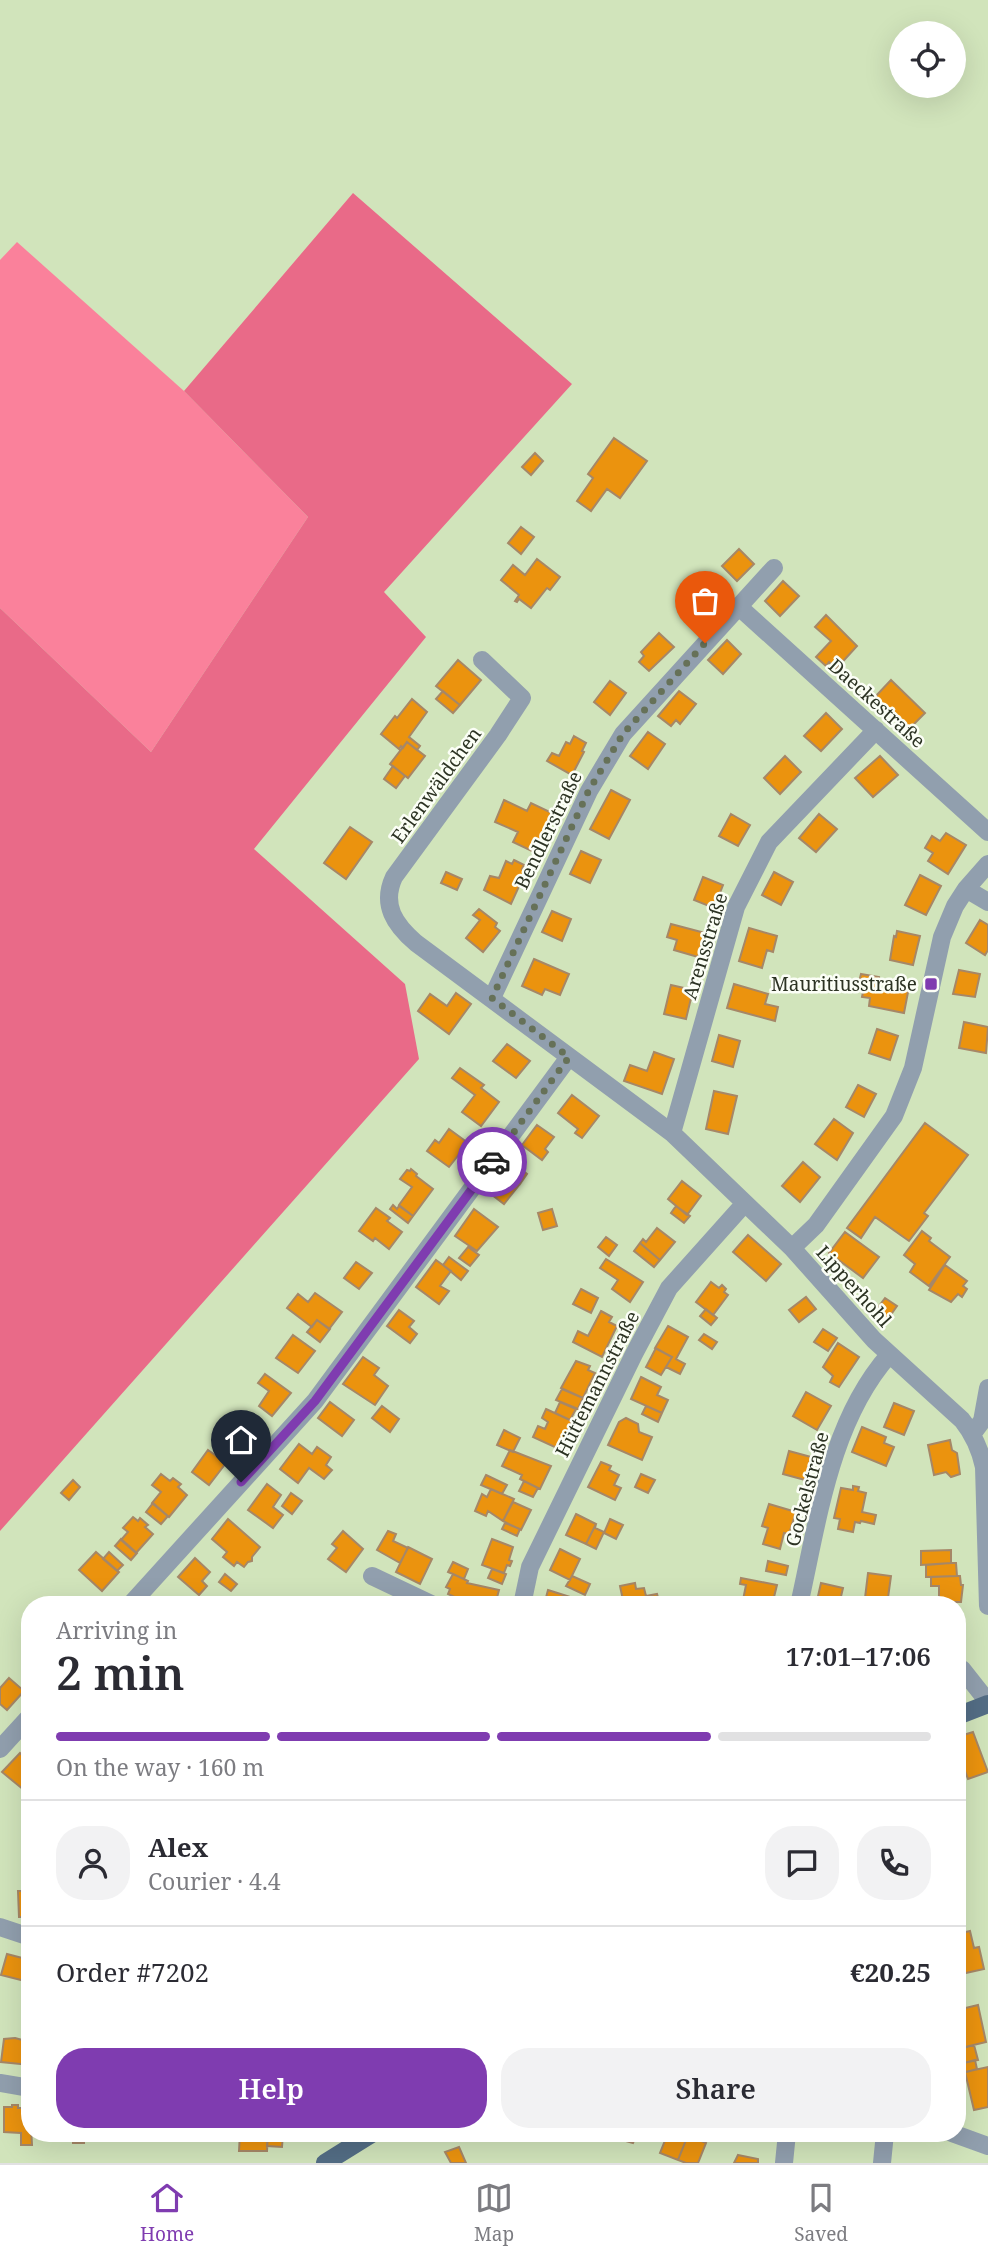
<!DOCTYPE html>
<meta charset="utf-8">
<style>
body{margin:0;font-family:"Noto Serif",serif;background:#f2f2f3;color:#2b2b33;height:100vh;display:flex;flex-direction:column;font-size:26px;white-space:nowrap}
*{box-sizing:border-box;margin:0}
p{font-size:23px;color:#7c7c81}
.icon{flex:none;width:38px;height:38px;fill:none;stroke:currentColor;stroke-width:2;stroke-linecap:round;stroke-linejoin:round}
.map{position:relative;flex:1;overflow:hidden}
.details{position:absolute;left:21px;top:1596px;width:945px;height:546px;display:flex;flex-direction:column;background:#fff;border-radius:28px;box-shadow:0 7px 28px #0002}
.details>*{flex:none}
.controls{position:absolute;left:889px;top:21px;display:grid;gap:14px}
.controls a{display:grid;place-items:center;width:77px;height:77px;border-radius:50%;background:#fff;box-shadow:0 7px 28px #0002;font-size:35px}
.pin{position:absolute;display:grid;place-items:center;width:60px;height:60px;color:#fff;margin:-72px -30px;border-radius:50% 50% 50% 0;rotate:-45deg;box-shadow:0 0 7px #0007}
.pin .icon{rotate:45deg}
.courier{position:absolute;display:grid;place-items:center;width:70px;height:70px;margin:-35px;border:5px solid #7f3cb0;border-radius:50%;background:#fff;color:#222;box-shadow:0 2px 9px #0007}
.overview em{font-style:normal;font-weight:600}
.overview div{display:flex;flex-direction:column-reverse}
.overview{display:flex;align-items:center;justify-content:space-between;height:119px;padding:0 35px}
h1{font-size:46px;font-weight:600;line-height:52px}
.bar{display:grid;grid-template-columns:repeat(4,1fr);gap:10px 7px;align-content:center;height:84px;padding:0 35px}
.bar i{height:9px;border-radius:5px;background:#e1e1e2}
.bar .on{background:#7f3cb0}
.bar p{grid-column:span 4}
.line{display:flex;align-items:center;gap:18px;padding:0 35px;border-top:2px solid #e1e1e2}
.line div{flex:1}
.round{display:grid;place-items:center;flex:none;width:74px;height:74px;border-radius:28px;background:#f2f2f3}
.cta{display:flex;gap:14px;margin-top:auto;padding:14px 35px}
.cta a{flex:1;height:80px;border-radius:28px;background:#7f3cb0;color:#fff;font-size:28px;font-weight:600;line-height:80px;text-align:center}
.cta a+a{background:#f2f2f3;color:#2b2b33}
.tabs{display:flex;justify-content:space-around;align-items:center;height:98px;border-top:2px solid #e1e1e2;background:#fff;font-size:19px;color:#7c7c81}
.tabs a{display:grid;justify-items:center;gap:4px}
.tabs .on{color:#7f3cb0}
.map>svg:first-child{display:block}
.green{fill:#fa819b}
.forest{fill:#e96a88}
.building{fill:#eb930e;stroke:#a68767;stroke-width:2}
.lines{fill:none;stroke-linecap:round;stroke-linejoin:round}
.minor{stroke:#919fae;stroke-width:18}
.major{stroke:#536d85;stroke-width:18}
.done{stroke:#667158;stroke-width:7;stroke-dasharray:0 12.6}
.route{stroke:#7f3cb0;stroke-width:9}
.poi-dot{fill:#7f3cb0;stroke:#fbfef6;stroke-width:2.5}
.labels{text-anchor:middle;dominant-baseline:central;stroke-width:5;stroke-linejoin:round;paint-order:stroke}
.street-label{font-size:19px;fill:#2c3323;stroke:#fbfef6}
.poi-label{font-size:19px;fill:#2c3323;stroke:#fbfef6;text-anchor:end}
</style>
<div class="map">
<svg width="988" height="2163" viewBox="0 0 988 2163">
<rect width="100%" height="100%" fill="#d1e4bb"/>
<path class="green" d="M17,242L184,391L308,517L151,752L0,608V260Z"/>
<path class="forest" d="M353,193L572,384L384,592L426,637L254,849L405,984L419,1059L0,1531V608L151,752L308,517L184,391Z"/>
<path class="building" d="M614,438L647,461L620,498L607,489L591,511L577,501L593,478L588,474Z
M535,453L543,461L531,475L522,467Z
M521,527L534,537L521,554L508,543Z
M739,549L754,564L737,581L722,566Z
M537,559L560,577L550,590L547,588L531,608L519,599L517,602L515,601L519,595L501,580L513,565L525,575Z
M783,581L799,596L780,616L765,601Z
M703,584L717,598L699,617L684,603Z
M826,615L857,646L836,669L829,662L826,666L816,657L831,641L815,627Z
M659,633L674,647L649,671L639,662L644,656L641,652Z
M727,640L741,654L723,674L708,660Z
M458,660L481,680L460,705L436,686Z
M891,680L925,713L908,730L874,698Z
M610,681L626,693L610,715L594,702Z
M443,691L460,705L453,713L436,699Z
M679,691L696,704L680,724L676,720L671,726L658,716Z
M412,699L427,712L409,737L420,746L417,750L407,742L403,748L401,746L399,749L381,734L395,716L397,718Z
M826,713L842,729L821,751L804,736Z
M648,732L665,744L648,769L630,756Z
M574,736L586,743L582,751L584,752L572,775L547,761L552,753L559,756L566,742L570,744Z
M407,742L425,756L408,778L390,764Z
M785,756L801,772L780,794L764,778Z
M880,756L898,775L873,797L855,778Z
M393,766L405,776L396,788L384,779Z
M611,790L630,800L609,839L590,829Z
M504,800L527,811L531,803L554,814L536,853L513,842L518,832L495,822Z
M731,814L750,825L738,846L719,836Z
M819,814L837,829L816,852L799,838Z
M350,827L372,842L346,879L324,863Z
M946,833L966,845L948,874L928,861L933,853L925,848L932,836L940,841Z
M581,851L601,860L590,883L570,874Z
M514,860L524,865L522,869L526,871L511,904L484,890L490,876L499,878L506,861L512,864Z
M446,872L462,879L457,890L441,883Z
M774,872L793,882L781,905L762,895Z
M920,875L941,886L926,915L905,905Z
M703,877L723,885L714,908L694,900Z
M479,909L497,923L495,927L500,931L483,952L466,938L480,920L473,915Z
M552,911L571,919L562,941L542,932Z
M980,920L988,925V950L985,955L966,943Z
M671,924L705,933L698,957L674,950L677,940L667,937Z
M749,928L777,936L773,952L767,950L762,968L739,961Z
M897,931L920,936L913,965L890,960L894,936L896,937Z
M534,959L569,974L560,995L545,989L542,995L522,986Z
M959,970L980,974L975,997L953,994Z
M861,974L879,977L877,989L887,990L888,983L909,987L904,1013L869,1006L870,998L862,997L864,987L858,986Z
M734,984L768,994L765,1004L778,1007L775,1021L727,1008Z
M671,985L693,990L686,1019L664,1014Z
M456,993L471,1004L449,1034L418,1011L430,994L447,1006Z
M964,1022L988,1027L986,1053L959,1048Z
M877,1029L898,1036L890,1060L869,1053Z
M719,1035L740,1041L733,1067L712,1061Z
M507,1044L530,1061L516,1078L493,1061Z
M654,1052L674,1059L662,1094L624,1081L630,1065L647,1071Z
M460,1068L484,1085L481,1088L499,1102L481,1126L462,1112L475,1095L452,1078Z
M858,1085L876,1094L864,1117L846,1107Z
M714,1091L737,1096L728,1134L706,1129Z
M572,1095L599,1116L582,1138L575,1133L578,1129L558,1113Z
M834,1119L853,1133L837,1160L815,1144Z
M925,1123L968,1155L924,1213L928,1216L909,1241L875,1217L861,1238L847,1228Z
M537,1125L554,1137L545,1149L548,1152L542,1160L522,1145Z
M449,1129L468,1143L449,1167L427,1151L435,1140L439,1143Z
M803,1162L820,1177L800,1202L782,1186Z
M516,1165L527,1174L520,1184L509,1175Z
M411,1169L417,1174L416,1176L433,1189L413,1216L399,1205L412,1187L400,1179L407,1170L410,1171Z
M503,1171L520,1184L504,1204L487,1191Z
M682,1181L701,1196L687,1215L668,1199Z
M393,1205L397,1209L399,1206L413,1216L408,1223L390,1209Z
M676,1206L690,1216L684,1223L671,1213Z
M376,1208L390,1218L387,1221L402,1232L389,1249L375,1238L373,1241L359,1231Z
M474,1209L498,1227L477,1251L455,1236Z
M552,1209L557,1226L543,1230L538,1213Z
M657,1228L675,1242L660,1260L640,1243L643,1239L646,1242Z
M922,1231L931,1238L929,1241L950,1257L929,1286L910,1272L915,1264L904,1255Z
M845,1232L879,1257L863,1278L829,1253Z
M748,1235L781,1264L766,1281L733,1252Z
M606,1237L617,1245L609,1256L598,1247Z
M640,1243L660,1260L654,1267L634,1251Z
M468,1247L479,1255L470,1266L459,1258Z
M449,1257L468,1271L461,1280L443,1265Z
M606,1259L643,1282L630,1302L612,1289L618,1280L600,1268Z
M436,1260L451,1271L440,1286L449,1291L439,1304L416,1287Z
M356,1262L372,1273L359,1289L344,1278Z
M945,1265L967,1281L963,1286L967,1289L962,1297L958,1294L951,1302L929,1290Z
M711,1282L719,1288L722,1285L726,1289L724,1292L728,1295L713,1315L696,1302Z
M581,1289L598,1298L591,1313L573,1304Z
M315,1293L342,1312L329,1329L317,1320L312,1327L287,1308L298,1294L308,1302Z
M806,1297L816,1309L799,1322L789,1310Z
M885,1298L897,1306L885,1323L873,1314Z
M706,1309L717,1318L711,1325L700,1316Z
M399,1310L414,1321L409,1327L417,1334L410,1343L387,1326Z
M601,1311L612,1317L609,1322L617,1326L602,1357L573,1342L578,1331L588,1336Z
M317,1320L330,1329L320,1342L307,1332Z
M668,1326L688,1337L676,1359L685,1364L680,1374L666,1367L672,1357L655,1348Z
M823,1329L837,1338L828,1351L814,1342Z
M704,1334L717,1342L712,1349L699,1340Z
M293,1335L315,1351L298,1373L276,1358Z
M838,1343L859,1357L839,1387L830,1382L833,1376L823,1367Z
M656,1348L672,1357L661,1375L646,1367Z
M363,1357L379,1368L374,1375L388,1386L375,1405L343,1384Z
M576,1361L590,1366L588,1370L595,1373L583,1398L561,1388Z
M265,1374L291,1393L272,1416L259,1406L269,1391L258,1383Z
M641,1377L661,1387L657,1395L668,1400L662,1413L631,1399Z
M562,1389L583,1398L578,1409L556,1400Z
M806,1392L831,1406L817,1430L793,1416Z
M330,1402L354,1420L342,1436L318,1418Z
M560,1402L576,1409L570,1420L555,1413Z
M894,1403L914,1411L904,1435L884,1427Z
M382,1406L399,1419L390,1432L372,1418Z
M646,1406L662,1413L658,1422L642,1414Z
M546,1409L572,1421L559,1449L533,1437L538,1426L545,1429L548,1422L542,1418Z
M247,1417L262,1428L243,1454L228,1442Z
M626,1418L638,1424L639,1432L652,1437L642,1460L608,1445L619,1422Z
M862,1427L886,1437L884,1443L894,1447L886,1466L852,1452Z
M504,1430L520,1438L513,1452L497,1445Z
M950,1440L952,1450L957,1453L960,1474L951,1477L946,1472L934,1475L928,1445Z
M299,1444L312,1454L317,1447L331,1457L326,1465L332,1470L324,1479L309,1468L298,1483L280,1469Z
M208,1450L226,1463L209,1485L192,1472Z
M510,1450L551,1466L540,1489L520,1479L522,1475L502,1466Z
M789,1451L811,1457L805,1480L783,1474Z
M601,1462L611,1466L609,1470L619,1475L614,1485L621,1488L615,1500L588,1487Z
M161,1474L170,1481L173,1478L181,1484L178,1487L187,1495L169,1517L152,1503L161,1492L152,1485Z
M641,1474L655,1480L648,1493L635,1487Z
M486,1475L507,1485L502,1494L481,1485Z
M73,1480L80,1487L69,1500L61,1493Z
M524,1481L538,1488L533,1497L519,1491Z
M267,1484L281,1495L273,1507L283,1515L273,1528L248,1510Z
M853,1486L859,1487L858,1491L866,1493L862,1512L876,1515L874,1524L861,1521L860,1523L855,1522L853,1532L838,1529L840,1519L834,1518L841,1488L853,1490Z
M491,1489L514,1499L503,1521L488,1511L486,1516L475,1511L482,1494L487,1497Z
M291,1493L302,1501L292,1514L282,1506Z
M513,1502L531,1510L521,1530L503,1521Z
M153,1503L168,1516L161,1524L146,1512Z
M769,1504L796,1512L789,1534L784,1533L780,1549L763,1544L768,1528L762,1526Z
M576,1514L596,1524L586,1544L566,1535Z
M133,1517L138,1521L140,1518L148,1525L145,1527L153,1534L136,1553L121,1540L128,1532L123,1528Z
M228,1519L260,1547L252,1557V1561L248,1562L244,1567L237,1562L234,1566L223,1557L227,1552L212,1539Z
M610,1519L623,1525L616,1539L604,1533Z
M505,1523L520,1529L517,1536L502,1529Z
M596,1524L595,1528L604,1532L596,1549L586,1544Z
M343,1531L363,1549L346,1572L328,1559L337,1548L332,1544Z
M388,1531L396,1534L393,1541L408,1548L400,1563L377,1550Z
M121,1539L137,1553L131,1560L115,1546Z
M492,1539L513,1547L509,1560L512,1561L510,1566L507,1565L504,1573L482,1565Z
M408,1547L432,1559L420,1584L396,1572Z
M560,1549L580,1559L570,1580L550,1570Z
M951,1550V1563L921,1565V1551Z
M96,1552L119,1572L102,1591L79,1570Z
M109,1552L123,1565L117,1571L103,1559Z
M195,1558L210,1572L202,1581L207,1586L199,1595L178,1577Z
M768,1561L788,1566L786,1575L766,1571Z
M453,1562L468,1569L464,1579L448,1572Z
M951,1563H956L957,1576L926,1577V1565Z
M492,1569L506,1574L502,1584L488,1578Z
M868,1573L891,1576L887,1605H875L876,1599L865,1598Z
M225,1574L237,1584L231,1591L219,1582Z
M453,1574L468,1581L467,1583L499,1590L495,1605L457,1604L459,1599L448,1594L450,1589L446,1587Z
M572,1576L590,1584L585,1595L566,1586Z
M957,1576H960L961,1585H963L961,1602H939V1586H931V1577Z
M741,1578L777,1585L772,1605L743,1600L746,1585L740,1584Z
M635,1583L636,1589L644,1588L646,1596L657,1594L660,1605H624L620,1586Z
M821,1583L843,1588L839,1605H816Z
M548,1590L570,1597L568,1605H544Z
M9,1678L24,1691L7,1710L0,1704V1688Z
M973,1732L988,1772L968,1779L957,1750V1737Z
M20,1753L30,1763V1772L27,1775L30,1778V1795L2,1772Z
M18,1891H30V1917H19Z
M970,1931L974,1948L979,1947L984,1969L957,1975V1934Z
M7,1954L30,1960L25,1981L1,1975Z
M978,2005L986,2042L957,2049V2010Z
M15,2038L30,2042V2065L1,2062L4,2039Z
M974,2045L978,2060L963,2063L959,2049Z
M975,2060L977,2069L963,2073L960,2064Z
M988,2067V2107L974,2110L965,2072Z
M12,2105H18V2108H30L32,2145H21V2133L4,2132V2107H12Z
M55,2133H84V2143H73V2134Z
M240,2133H268L267,2151H239Z
M268,2133H283L282,2147L267,2146Z
M618,2133H637L633,2143L619,2139L616,2137Z
M668,2133L688,2135L678,2160L660,2153Z
M688,2135L706,2143L698,2163H686L678,2160Z
M459,2147L466,2163H451L445,2152Z
M738,2155L758,2159V2163H734Z"/>
<g class="lines">
<path class="minor" d="M738,606L988,832
M482,660L522,698L498,735L394,877C381,905 395,925 416,943L672,1133L792,1248L874,1340L962,1420C974,1435 980,1449 984,1467L988,1606
M966,889L988,902
M492,998L589,791L623,734L774,568
M672,1133L736,907L769,842L876,730
M792,1248L816,1225L894,1116L913,1068L942,937L955,906L966,889L988,864
M973,1433L982,1421L988,1388
M372,1576L433,1605
M130,1605L315,1401L569,1057
M522,1605L530,1567L634,1354L669,1288L745,1203
M799,1605C818,1521 830,1422 889,1355
M957,1667L962,1669L988,1702
M0,1749L30,1716
M0,1927L30,1937
M0,2083L30,2088
M952,2133L988,2146
M784,2163L787,2133
M882,2163L885,2133"/>
<path class="major" d="M957,1716L988,1704
M325,2163L373,2133"/>
</g>
<g class="lines">
<path class="done" d="M492,1162L569,1057L492,998L589,790L623,734L705,643"/>
<path class="route" d="M241,1482L315,1401L492,1162"/>
</g>
<rect class="poi-dot" x="924" y="977" width="14" height="14" rx="3.5"/>
<g class="labels">
<g class="street-label">
<text transform="translate(877 703) rotate(42)">Daeckestraße</text>
<text transform="translate(436 785) rotate(-54)">Erlenwäldchen</text>
<text transform="translate(548 830) rotate(-64)">Bendlerstraße</text>
<text transform="translate(705 946) rotate(-73)">Arensstraße</text>
<text transform="translate(854 1286) rotate(48)">Lipperhohl</text>
<text transform="translate(597 1384) rotate(-63)">Hüttemannstraße</text>
<text transform="translate(807 1489) rotate(-75)">Gockelstraße</text>
</g>
<g class="poi-label">
<text x="917" y="984">Mauritiusstraße</text>
</g>
</g>
</svg>
<div class="controls">
<a><svg class="icon" aria-label="locate" viewBox="0 0 24 24"><circle cx="12" cy="12" r="6"/><path d="M12 2v4M12 18v4M2 12h4M18 12h4"/></svg></a>
</div>
<div class="pin" style="left:705px;top:643px;background:#ea580c"><svg class="icon" aria-label="bag" viewBox="0 0 24 24"><path d="M5 8h14l-1 12H6zM9 8a3 3 0 0 1 6 0"/></svg></div>
<div class="pin" style="left:241px;top:1482px;background:#1f2937"><svg class="icon" aria-label="home" viewBox="0 0 24 24"><path d="M3 11l9-7 9 7M6 9v11h12V9"/></svg></div>
<div class="courier" style="left:492px;top:1162px"><svg class="icon" aria-label="car" viewBox="0 0 24 24"><path d="M5 17H2v-5l4-1 3-4h7l3 4 3 1v5h-3M9 17h6M6 11h13"/><circle cx="7" cy="17" r="2"/><circle cx="17" cy="17" r="2"/></svg></div>
<section class="details">
<div class="overview"><div><h1>2 min</h1><p>Arriving in</p></div><em>17:01–17:06</em></div>
<div class="bar"><i class="on"></i><i class="on"></i><i class="on"></i><i></i><p>On the way · 160 m</p></div>
<div class="line" style="height:126px"><a class="round"><svg class="icon" aria-label="person" viewBox="0 0 24 24"><circle cx="12" cy="8" r="4"/><path d="M4 21q1-7 8-7t8 7"/></svg></a><div><b>Alex</b><p>Courier · 4.4</p></div><a class="round"><svg class="icon" aria-label="chat" viewBox="0 0 24 24"><path d="M4 5h16v11H9l-5 4z"/></svg></a><a class="round"><svg class="icon" aria-label="phone" viewBox="0 0 24 24"><path d="M5 4h4l2 5-3 2q2 4 5 5l2-3 5 2v4C11 20 4 13 5 4z"/></svg></a></div>
<div class="line" style="height:91px"><div>Order #7202</div><b>€20.25</b></div>
<div class="cta"><a>Help</a><a>Share</a></div>
</section>
</div>
<nav class="tabs">
<a class="on"><svg class="icon" aria-label="home" viewBox="0 0 24 24"><path d="M3 11l9-7 9 7M6 9v11h12V9"/></svg>Home</a>
<a><svg class="icon" aria-label="map" viewBox="0 0 24 24"><path d="M3 6l6-2 6 2 6-2v14l-6 2-6-2-6 2zM9 4v14M15 6v14"/></svg>Map</a>
<a><svg class="icon" aria-label="saved" viewBox="0 0 24 24"><path d="M7 4h10v16l-5-4-5 4z"/></svg>Saved</a>
</nav>
